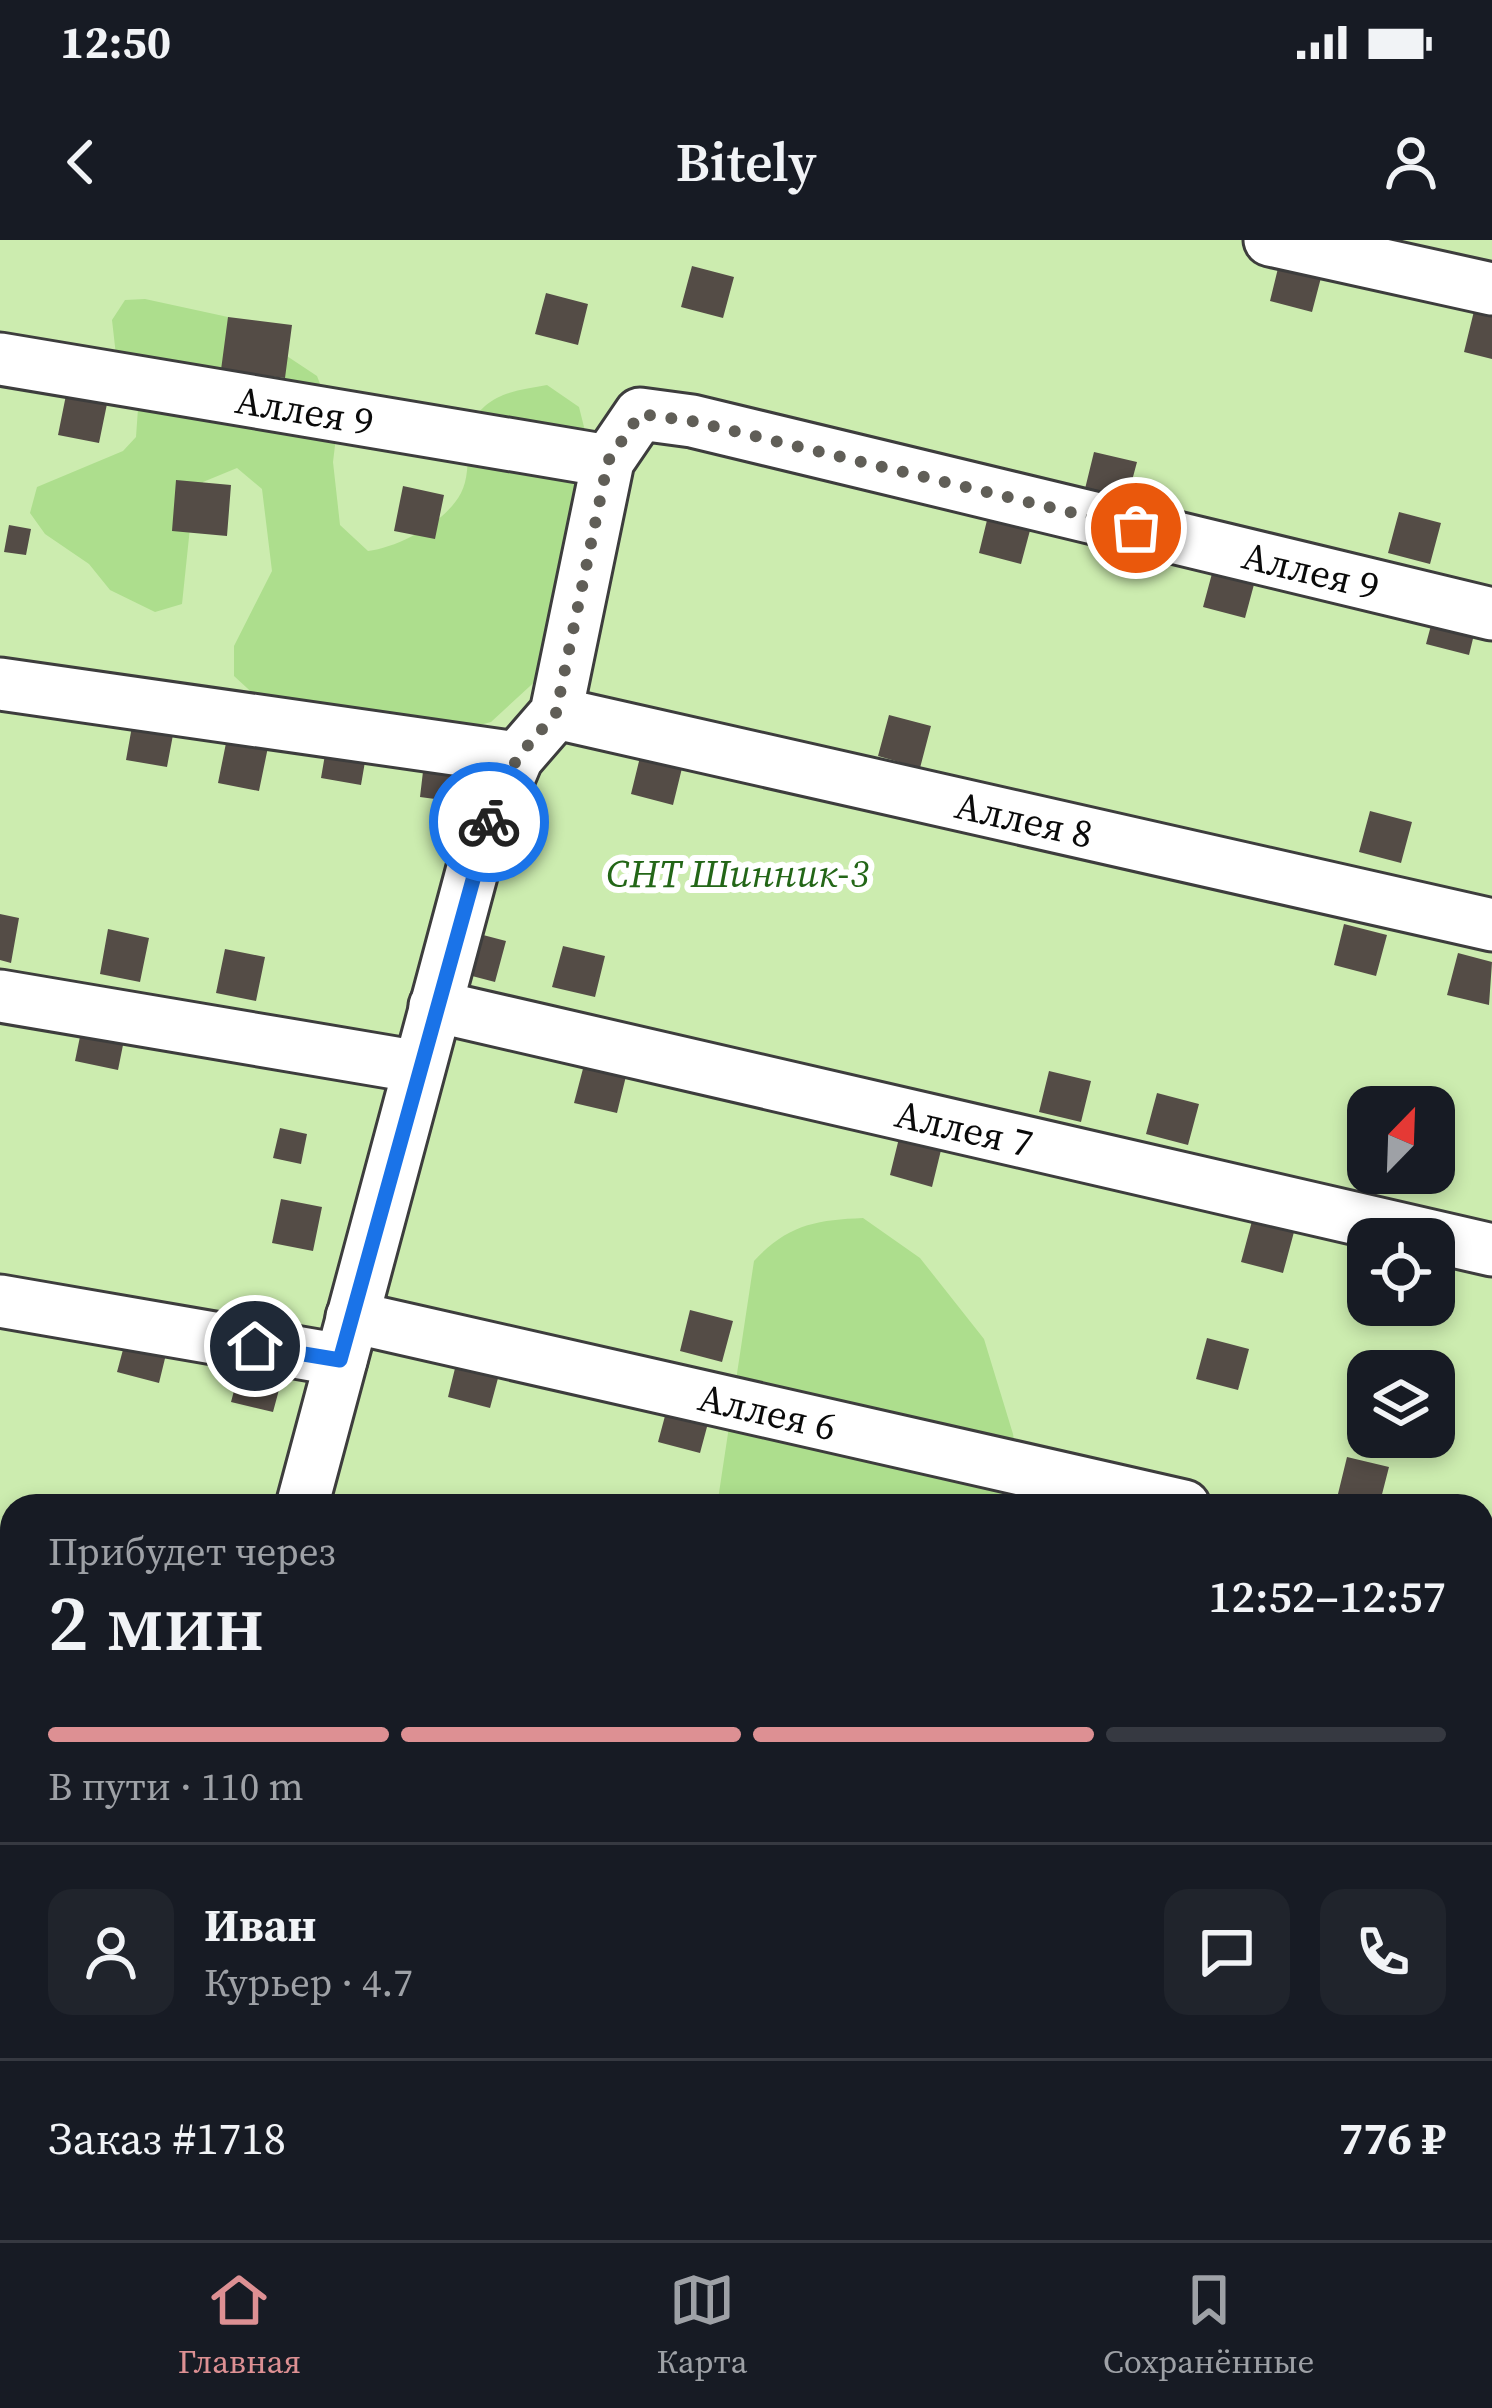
<!DOCTYPE html>
<html lang="ru">
<meta charset="utf-8">
<style>
body{margin:0;font-family:"Source Serif 4",serif;background:#20242c;color:#f1f3f6;height:100vh;display:flex;flex-direction:column;font-size:45px;white-space:nowrap}
*{box-sizing:border-box;margin:0}
p{font-size:39px;color:#9ea1a6}
.icon{flex:none;width:66px;height:66px;fill:none;stroke:currentColor;stroke-width:2;stroke-linecap:round;stroke-linejoin:round}
.map{position:relative;flex:1;overflow:hidden}
.sheet{position:absolute;left:0px;top:1254px;width:1494px;height:747px;display:flex;flex-direction:column;background:#171b24;border-radius:36px 36px 0 0;box-shadow:0 6px 18px #0003}
.sheet>*{flex:none}
.needle{width:78px;rotate:23deg}
.tools{position:absolute;left:1347px;top:846px;display:grid;gap:24px}
.tools a{display:grid;place-items:center;width:108px;height:108px;border-radius:24px;background:#171b24;box-shadow:0 6px 18px #0003;font-size:60px}
.pin{position:absolute;display:grid;place-items:center;width:102px;height:102px;color:#fff;margin:-51px;border:6px solid #fff;border-radius:50%;box-shadow:0 3px 12px #0007}
.courier{position:absolute;display:grid;place-items:center;width:120px;height:120px;margin:-60px;border:9px solid #1a73e8;border-radius:50%;background:#fff;color:#222;box-shadow:0 3px 15px #0007}
.summary em{font-style:normal;font-weight:600}
.summary div{display:flex;flex-direction:column-reverse}
.summary{display:flex;align-items:center;justify-content:space-between;height:204px;padding:0 48px}
h1{font-size:78px;font-weight:600;line-height:90px}
.bar{display:grid;grid-template-columns:repeat(4,1fr);gap:18px 12px;align-content:center;height:144px;padding:0 48px}
.bar i{height:15px;border-radius:9px;background:#363941}
.bar .active{background:#dd9093}
.bar p{grid-column:span 4}
.line{display:flex;align-items:center;gap:30px;padding:0 48px;border-top:3px solid #363941}
.line div{flex:1}
.round{display:grid;place-items:center;flex:none;width:126px;height:126px;border-radius:24px;background:#20242c}
.status{display:flex;justify-content:space-between;align-items:center;height:84px;padding:0 60px;background:#171b24;direction:ltr}
.status svg{height:33px;fill:currentColor}
header{display:flex;justify-content:space-between;align-items:center;height:156px;padding:0 48px;background:#171b24;font-size:54px;font-weight:600}
.dock{display:flex;justify-content:space-around;align-items:center;height:168px;border-top:3px solid #363941;background:#171b24;font-size:33px;color:#9ea1a6}
.dock a{display:grid;justify-items:center;gap:6px}
.dock .active{color:#dd9093}
.map>svg:first-child{display:block}
.green{fill:#ccecaf;fill-rule:evenodd}
.forest{fill:#adde8d}
.building{fill:#544c46}
.lines{fill:none;stroke-linecap:round;stroke-linejoin:round}
.minor-casing{stroke:#3d3d3d;stroke-width:57}
.minor{stroke:#fff;stroke-width:51}
.done{stroke:#605e57;stroke-width:12;stroke-dasharray:0 21.6}
.route{stroke:#1a73e8;stroke-width:15}
.labels{text-anchor:middle;dominant-baseline:central;stroke-width:12;stroke-linejoin:round;paint-order:stroke}
.street-label{font-size:39px;fill:#0a0a0a;stroke:#fff}
.park-label{font-size:39px;font-style:italic;fill:#236617;stroke:#fff}
</style>
<div class="status"><b>12:50</b><svg viewBox="0 0 49 12"><path d="M0 12V9h3v3zM5 12V6h3v6zM10 12V3h3v9zM15 12V0h3v12zM26 1h20v11H26zM47 4h2v5h-2z"/></svg></div>
<header><svg class="icon" aria-label="back" viewBox="0 0 24 24"><path d="M15 5l-7 7 7 7"/></svg>Bitely<svg class="icon" aria-label="person" viewBox="0 0 24 24"><circle cx="12" cy="8" r="4"/><path d="M4 21q1-7 8-7t8 7"/></svg></header>
<div class="map">
<svg width="1492" height="2000" viewBox="0 0 1492 2000">
<rect width="100%" height="100%" fill="#fffbe7"/>
<path class="green" d="M0,0H1492V2000H0ZM1368,867H1434V933H1368ZM1368,999H1434V1065H1368ZM1368,1131H1434V1197H1368ZM12,1266H1482V1989H12Z"/>
<path class="forest" d="M145,59L228,77L317,136L337,189L333,222L340,285L368,311C399,307 445,283 461,253C475,227 459,188 485,166C502,151 526,149 547,145L579,167L610,291V339L590,391L491,482L434,497L260,460L234,436V406L272,331L262,249L237,228L203,242L191,278L182,364L155,372L110,350L89,324L45,294L30,273L37,247L123,211L136,197L139,154L117,124L112,80L125,60Z
M863,978L920,1018L984,1099L1013,1194L1023,1251L1016,1266H717L754,1021C787,985 816,980 863,978Z"/>
<path class="building" d="M1280,20L1323,30L1312,72L1270,61Z
M692,26L734,37L723,78L681,67Z
M546,53L588,64L578,105L535,94Z
M1474,71L1492,75V119L1464,112Z
M228,77L292,85L285,138L221,130Z
M67,150L108,159L99,203L58,195Z
M1094,212L1137,222L1126,263L1084,253Z
M176,240L231,245L227,296L172,291Z
M403,246L444,255L435,299L394,291Z
M989,272L1032,283L1021,324L979,313Z
M1399,272L1441,283L1430,324L1388,313Z
M9,285L31,289L26,315L4,312Z
M1214,326L1256,337L1245,378L1203,367Z
M1437,363L1479,374L1469,415L1426,404Z
M134,475L175,484L167,527L126,520Z
M889,475L931,486L920,528L878,516Z
M227,498L268,507L259,551L218,543Z
M327,503L367,510L361,545L321,538Z
M641,513L683,524L673,565L631,554Z
M424,523L454,527L450,561L420,557Z
M1370,571L1412,582L1401,623L1359,612Z
M0,674L19,678L11,723L0,720Z
M1344,684L1387,695L1376,736L1334,725Z
M108,689L149,698L140,742L100,734Z
M464,690L506,701L495,742L453,731Z
M563,706L605,716L595,757L552,747Z
M225,709L265,717L256,761L216,753Z
M1458,713L1492,722L1489,765L1447,755Z
M83,782L126,790L118,830L75,821Z
M585,821L627,832L617,873L574,863Z
M1049,831L1091,841L1081,882L1039,872Z
M1157,853L1199,864L1188,905L1146,894Z
M280,888L307,894L301,924L273,918Z
M900,894L942,906L932,947L890,935Z
M281,959L322,967L313,1011L272,1003Z
M1252,981L1294,992L1283,1033L1241,1022Z
M690,1070L733,1081L722,1122L680,1111Z
M128,1091L169,1102L159,1143L117,1132Z
M1207,1098L1249,1109L1238,1150L1196,1139Z
M458,1116L501,1127L490,1168L448,1157Z
M242,1121L284,1131L273,1172L231,1162Z
M669,1161L711,1172L700,1213L658,1202Z
M1347,1217L1389,1227L1379,1266L1337,1258Z
M0,1518L12,1521V1567L0,1565Z
M417,1989H461L459,2000H414Z
M876,1989H924L922,2000H874Z
M1429,1989H1459L1473,1993L1471,2000H1427Z"/>
<g class="lines">
<g class="minor-casing">
<g id="minor">
<path d="M1270,0L1492,49"/>
<path id="s1" d="M0,119L608,221"/>
<path d="M0,444L517,518"/>
<path id="s2" d="M556,473L1492,685"/>
<path d="M0,756L419,827"/>
<path id="s3" d="M435,766L1492,1010"/>
<path d="M0,1061L341,1120"/>
<path id="s4" d="M352,1077L1184,1266"/>
<path id="s5" d="M302,1266L477,613L517,518L556,473L608,221L640,174L692,181L1492,374"/>
<path d="M1482,1334L1492,1336"/>
<path d="M0,1362L12,1365"/>
<path d="M1482,1653L1492,1656"/>
<path d="M0,1689L12,1691"/>
<path d="M1482,1976L1492,1979"/>
<path d="M145,1989L194,2000"/>
<path d="M0,1996L26,2000"/>
<path d="M105,2000L108,1989"/>
</g>
</g>
<use href="#minor" class="minor"/>
</g>
<g class="lines">
<path class="done" d="M489,582L517,518L556,473L608,221L640,174L692,181L1136,288"/>
<path class="route" d="M255,1106L340,1120L489,582"/>
</g>
<g class="labels">
<g class="street-label">
<text stroke="none"><textPath href="#s1" startOffset="309">Аллея 9</textPath></text>
<text stroke="none"><textPath href="#s5" startOffset="1842">Аллея 9</textPath></text>
<text stroke="none"><textPath href="#s2" startOffset="480">Аллея 8</textPath></text>
<text stroke="none"><textPath href="#s3" startOffset="543">Аллея 7</textPath></text>
<text stroke="none"><textPath href="#s4" startOffset="426">Аллея 6</textPath></text>
</g>
<g class="park-label">
<text x="738" y="633">СНТ Шинник-3</text>
</g>
</g>
</svg>
<div class="tools">
<a><svg class="needle" viewBox="-14 -14 28 28"><path d="M0-13l5 13h-10z" fill="#e53935"/><path d="M0 13l5-13h-10z" fill="#9ea1a6"/></svg></a>
<a><svg class="icon" aria-label="locate" viewBox="0 0 24 24"><circle cx="12" cy="12" r="6"/><path d="M12 2v4M12 18v4M2 12h4M18 12h4"/></svg></a>
<a><svg class="icon" aria-label="layers" viewBox="0 0 24 24"><path d="M12 4l9 5-9 5-9-5zM3 14l9 5 9-5"/></svg></a>
</div>
<div class="pin" style="left:1136px;top:288px;background:#ea580c"><svg class="icon" aria-label="bag" viewBox="0 0 24 24"><path d="M5 8h14l-1 12H6zM9 8a3 3 0 0 1 6 0"/></svg></div>
<div class="pin" style="left:255px;top:1106px;background:#1f2937"><svg class="icon" aria-label="home" viewBox="0 0 24 24"><path d="M3 11l9-7 9 7M6 9v11h12V9"/></svg></div>
<div class="courier" style="left:489px;top:582px"><svg class="icon" aria-label="bike" viewBox="0 0 24 24"><circle cx="6" cy="16" r="4"/><circle cx="18" cy="16" r="4"/><path d="M6 16l4-8h5l3 8M10 8l3 8H6M13 5h3"/></svg></div>
<section class="sheet">
<div class="summary"><div><h1>2 мин</h1><p>Прибудет через</p></div><em>12:52–12:57</em></div>
<div class="bar"><i class="active"></i><i class="active"></i><i class="active"></i><i></i><p>В пути · 110 m</p></div>
<div class="line" style="height:216px"><a class="round"><svg class="icon" aria-label="person" viewBox="0 0 24 24"><circle cx="12" cy="8" r="4"/><path d="M4 21q1-7 8-7t8 7"/></svg></a><div><b>Иван</b><p>Курьер · 4.7</p></div><a class="round"><svg class="icon" aria-label="chat" viewBox="0 0 24 24"><path d="M4 5h16v11H9l-5 4z"/></svg></a><a class="round"><svg class="icon" aria-label="phone" viewBox="0 0 24 24"><path d="M5 4h4l2 5-3 2q2 4 5 5l2-3 5 2v4C11 20 4 13 5 4z"/></svg></a></div>
<div class="line" style="height:156px"><div>Заказ #1718</div><b>776 ₽</b></div>
</section>
</div>
<nav class="dock">
<a class="active"><svg class="icon" aria-label="home" viewBox="0 0 24 24"><path d="M3 11l9-7 9 7M6 9v11h12V9"/></svg>Главная</a>
<a><svg class="icon" aria-label="map" viewBox="0 0 24 24"><path d="M3 6l6-2 6 2 6-2v14l-6 2-6-2-6 2zM9 4v14M15 6v14"/></svg>Карта</a>
<a><svg class="icon" aria-label="saved" viewBox="0 0 24 24"><path d="M7 4h10v16l-5-4-5 4z"/></svg>Сохранённые</a>
</nav>
